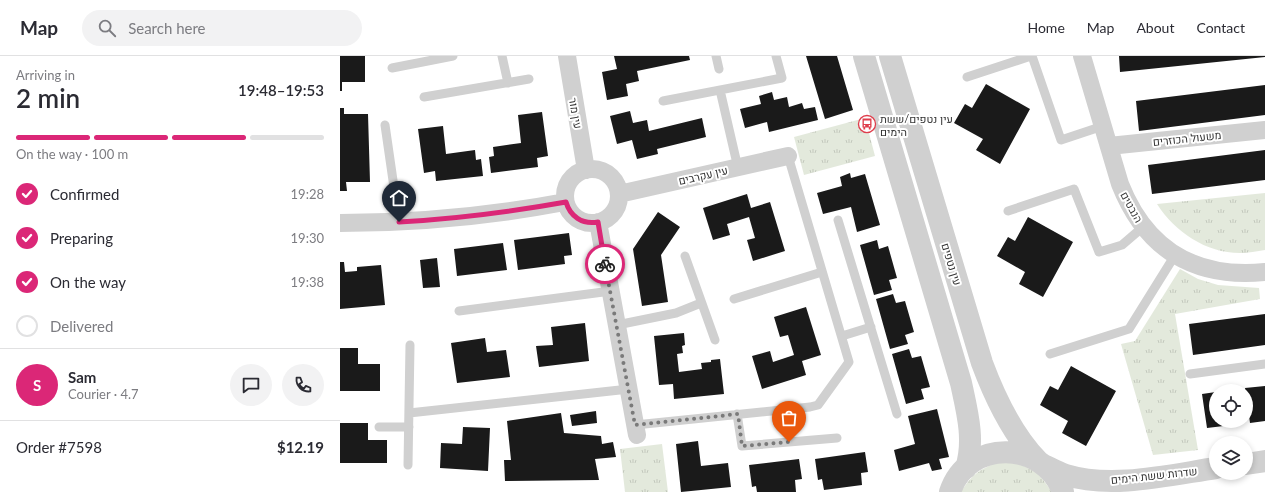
<!DOCTYPE html>
<meta charset="utf-8">
<style>
body{margin:0;font-family:Lato,Heebo,sans-serif;background:#f2f2f3;color:#2b2b33;height:100vh;display:flex;flex-direction:column;font-size:15px;white-space:nowrap}
*{box-sizing:border-box;margin:0}
p{font-size:13px;color:#7c7c81}
.icon{flex:none;width:22px;height:22px;fill:none;stroke:currentColor;stroke-width:2;stroke-linecap:round;stroke-linejoin:round}
.map{position:relative;flex:1;overflow:hidden}
.side{display:flex;flex-direction:column;background:#fff;width:340px}
.side>*{flex:none}
.controls{position:absolute;left:869px;top:328px;display:grid;gap:8px}
.controls a{display:grid;place-items:center;width:44px;height:44px;border-radius:50%;background:#fff;box-shadow:0 2px 6px #0003;font-size:20px}
.pin{position:absolute;display:grid;place-items:center;width:34px;height:34px;color:#fff;margin:-41px -17px;border-radius:50% 50% 50% 0;rotate:-45deg;box-shadow:0 0 4px #0007}
.pin .icon{rotate:45deg}
.courier{position:absolute;display:grid;place-items:center;width:40px;height:40px;margin:-20px;border:3px solid #db2777;border-radius:50%;background:#fff;color:#222;box-shadow:0 1px 5px #0007}
.head em{font-style:normal;font-weight:600}
.head div{display:flex;flex-direction:column-reverse}
.head{display:flex;align-items:center;justify-content:space-between;height:68px;padding:0 16px}
h1{font-size:26px;font-weight:600;line-height:30px}
.bar{display:grid;grid-template-columns:repeat(4,1fr);gap:6px 4px;align-content:center;height:48px;padding:0 16px}
.bar i{height:5px;border-radius:3px;background:#e1e1e2}
.bar .current{background:#db2777}
.bar p{grid-column:span 4}
.line{display:flex;align-items:center;gap:10px;padding:0 16px;border-top:1px solid #e1e1e2}
.line div{flex:1}
.round{display:grid;place-items:center;flex:none;width:42px;height:42px;border-radius:21px;background:#f2f2f3}
ol{padding:0 16px;list-style:none}
li{display:flex;align-items:center;gap:12px;height:44px}
li p{margin-inline-start:auto}
li .icon{padding:4px;border-radius:50%;background:#db2777;color:#fff;stroke-width:4}
li:last-child{color:#7c7c81}
li i{width:22px;height:22px;border:2px solid #e1e1e2;border-radius:50%}
header{display:flex;align-items:center;gap:24px;box-sizing:border-box;height:56px;padding:0 20px;background:#fff;border-bottom:1px solid #e1e1e2}
header strong{font-size:19px}
nav{display:flex;gap:22px;margin-inline-start:auto;font-size:14px}
.search{width:280px;height:36px;background:#f2f2f3;display:flex;align-items:center;gap:10px;box-sizing:border-box;padding:0 14px;border-radius:22px;color:#7c7c81;font-size:15px}
main{display:flex;flex:1;min-height:0}
.map>svg:first-child{display:block}
.grass{fill:url(#grass-tufts)}
.building{fill:#1a1a1a}
.lines{fill:none;stroke-linecap:round;stroke-linejoin:round}
.service{stroke:#d0d0d0;stroke-width:9}
.minor{stroke:#d0d0d0;stroke-width:18}
.tertiary{stroke:#d0d0d0;stroke-width:22}
.done{stroke:#7a7a7a;stroke-width:4;stroke-dasharray:0 7.2}
.route{stroke:#db2777;stroke-width:5}
.labels{text-anchor:middle;dominant-baseline:central;stroke-width:4;stroke-linejoin:round;paint-order:stroke}
.street-label{font-size:11px;fill:#333;stroke:#fff}
.poi-label{font-size:11px;fill:#333;stroke:#fff;text-anchor:start}
</style>
<header>
<strong>Map</strong>
<div class="search"><svg class="icon" aria-label="search" viewBox="0 0 24 24"><circle cx="10" cy="10" r="6"/><path d="M15 15l6 6"/></svg>Search here</div>
<nav><a>Home</a><a>Map</a><a>About</a><a>Contact</a></nav>
</header>
<main>
<section class="side">
<div class="head"><div><h1>2 min</h1><p>Arriving in</p></div><em>19:48–19:53</em></div>
<div class="bar"><i class="current"></i><i class="current"></i><i class="current"></i><i></i><p>On the way · 100 m</p></div>
<ol>
<li><svg class="icon" aria-label="check" viewBox="0 0 24 24"><path d="M5 12l5 5 9-10"/></svg>Confirmed<p>19:28</p></li>
<li><svg class="icon" aria-label="check" viewBox="0 0 24 24"><path d="M5 12l5 5 9-10"/></svg>Preparing<p>19:30</p></li>
<li><svg class="icon" aria-label="check" viewBox="0 0 24 24"><path d="M5 12l5 5 9-10"/></svg>On the way<p>19:38</p></li>
<li><i></i>Delivered</li>
</ol>
<div class="line" style="height:72px"><b class="round" style="background:#db2777;color:#fff">S</b><div><b>Sam</b><p>Courier · 4.7</p></div><a class="round"><svg class="icon" aria-label="chat" viewBox="0 0 24 24"><path d="M4 5h16v11H9l-5 4z"/></svg></a><a class="round"><svg class="icon" aria-label="phone" viewBox="0 0 24 24"><path d="M5 4h4l2 5-3 2q2 4 5 5l2-3 5 2v4C11 20 4 13 5 4z"/></svg></a></div>
<div class="line" style="height:52px"><div>Order #7598</div><b>$12.19</b></div>
</section>
<div class="map">
<svg width="925" height="436" viewBox="0 0 925 436">
<defs>
<pattern id="grass-tufts" width="24" height="20" patternUnits="userSpaceOnUse"><rect width="24" height="20" fill="#e3e9dc"/><path d="M3 7l-1-3M5 7V3M7 7l1-3M15 17l-1-3M17 17v-4M19 17l1-3" fill="none" stroke="#c3c8bd"/></pattern>
</defs>
<rect width="100%" height="100%" fill="#fff"/>
<path class="grass" d="M525,62L535,100L464,119L454,81Z
M925,137V194C917,195 908,197 900,197C866,197 835,176 817,148Z
M840,213L858,223L878,229L919,232L920,243L835,258L858,394L813,399L781,288L795,285Z
M322,388L328,436H285L280,393Z
M656,407H679L699,418L712,436H621C631,420 638,414 656,407Z"/>
<path class="building" d="M0,0H25V26H2V35H0Z
M274,0H349L350,4L297,15L299,25L286,28L288,40L267,44L262,16L277,13Z
M466,0H497L513,54L485,63Z
M779,0H925V1L780,16Z
M646,28L690,53L660,108L636,94L643,83L614,67L625,48L632,52Z
M925,29V59L799,75L796,45Z
M432,36L434,44L447,41L449,51L462,47L464,53L475,51L478,64L429,76L427,66L405,72L400,53L421,48L419,40Z
M0,52H4V58H28L30,126H6L7,135H0Z
M290,55L293,67L307,64L309,75L362,62L366,81L317,93L318,98L297,103L292,84L277,88L270,60Z
M202,56L208,100L197,102L198,111L151,117L149,101L154,100L153,91L181,87L178,59Z
M103,70L106,98L135,94L136,104L141,103L143,120L96,125L95,115L84,117L78,73Z
M925,94V124L812,138L808,109Z
M510,117L511,122L525,118L540,169L517,176L511,151L483,158L477,137L502,130L500,121Z
M407,138L411,152L430,146L445,195L413,205L407,184L415,182L409,161L387,168L390,179L373,184L363,152Z
M318,156L340,171L321,199L328,246L302,250L293,193Z
M688,161L733,186L703,241L679,228L685,216L657,200L668,181L675,185Z
M229,177L232,199L224,200L225,208L178,214L174,184Z
M537,184L539,193L548,190L557,222L549,224L552,234L534,239L520,189Z
M163,187L167,214L117,220L114,193Z
M97,202L100,231L83,232L80,204Z
M0,206H4L5,216L17,215V211L41,209L45,249L0,253Z
M553,238L556,247L565,245L574,276L565,279L568,288L550,293L536,243Z
M466,251L481,299L462,305L466,319L422,333L412,300L430,295L433,306L454,299L448,279L440,281L434,261Z
M925,258V289L853,299L849,268Z
M245,267L249,305L199,311L196,290L213,289L211,271Z
M344,277L345,289L342,290L343,297L337,298L339,316L362,313L361,307L371,306V304L380,303L384,338L334,343L333,328L319,329L314,280Z
M145,282L147,296L166,294L170,321L117,327L111,287Z
M0,292H18V308H40V335H0Z
M569,293L572,302L581,300L590,331L581,333L584,343L566,348L552,298Z
M731,310L776,335L746,390L722,377L728,365L700,349L710,330L718,334Z
M925,330V365L910,367L905,332Z
M876,336V365H900V368L867,372L862,338Z
M597,353L609,401L599,403L602,413L592,415L589,407L559,415L554,394L575,388L568,360Z
M256,355L257,367L232,370L230,359Z
M221,357L224,377L261,380L262,388L273,386L276,401L255,403L259,424L165,425L164,404H171L167,365Z
M0,367H28V384H47V407H0Z
M123,371L150,372L148,415L100,412L101,387L122,388Z
M358,385L361,410L388,407L391,431L341,436L336,388Z
M525,396L528,416L521,417L522,429L484,434L482,423L478,424L475,403Z
M459,403L462,423L455,424L456,436H417L416,430L412,431L409,409Z"/>
<g class="lines">
<path class="service" d="M162,0L168,27
M376,0L379,13
M692,0L721,84L763,70
M52,12L113,0
M627,21L691,0
M380,34L398,112
M84,41L189,23
M323,45L442,22L436,0
M45,69L59,166
M668,155L734,133L759,196L782,189L803,171
M498,164L557,358
M345,200L375,284
M394,243L482,216
M119,255L271,235
M277,269L336,257L361,247
M502,280L531,271
M710,298L789,273L835,199
M850,318L925,308
M69,357L289,333
M397,358L402,390L497,382
M295,369L470,351L478,349L509,306L448,100
M39,371H69
M68,409L70,289"/>
<path class="minor" d="M227,0L246,114
M742,0L780,128C806,194 855,223 925,216
M769,90L925,74
M225 140a27 27 0 1 1 54 0a27 27 0 1 1-54 0Z
M279,138L448,100
M258,166L297,379
M0,167C76,167 151,160 225,146"/>
<path class="tertiary" d="M524,0L621,327C627,355 635,384 626,412
M550,0L642,307C655,342 672,378 698,405
M906,408L925,405
M706,410C712,413 719,417 726,419C772,433 829,419 876,412
M610,436C628,382 704,384 723,436"/>
</g>
<g class="lines">
<path class="done" d="M265,208L295,369L398,358L402,390L449,386"/>
<path class="route" d="M59,166C115,163 170,156 226,146C230,160 242,169 258,166L265,208"/>
</g>
<defs>
<g id="bus-ring" transform="scale(0.9)"><circle r="9.5" fill="#fff" stroke="#df3f4d" stroke-width="1.5"/><path d="M-5-6H5V4H4V6H2V4H-2V6H-4V4H-5ZM-3.5-4V0h7V-4ZM-3.5 1.2v1.5H-2V1.2ZM2 1.2v1.5H3.5V1.2Z" fill="#df3f4d"/></g>
</defs>
<g fill-rule="evenodd">
<use href="#bus-ring" x="527" y="68"/>
</g>
<g class="labels">
<g class="street-label">
<text transform="translate(236 57) rotate(80)">עין מור</text>
<text transform="translate(847 82) rotate(-6)">משעול הכוזרים</text>
<text transform="translate(363 119) rotate(-13)">עין עקרבים</text>
<text transform="translate(792 151) rotate(61)">הנבטים</text>
<text transform="translate(612 208) rotate(73)">עין נטפים</text>
<text transform="translate(814 419) rotate(-6)">שדרות ששת הימים</text>
</g>
<g class="poi-label">
<text x="540" y="62">עין נטפים/ששת<tspan x="540" dy="13">הימים</tspan></text>
</g>
</g>
</svg>
<div class="controls">
<a><svg class="icon" aria-label="locate" viewBox="0 0 24 24"><circle cx="12" cy="12" r="6"/><path d="M12 2v4M12 18v4M2 12h4M18 12h4"/></svg></a>
<a><svg class="icon" aria-label="layers" viewBox="0 0 24 24"><path d="M12 4l9 5-9 5-9-5zM3 14l9 5 9-5"/></svg></a>
</div>
<div class="pin" style="left:449px;top:386px;background:#ea580c"><svg class="icon" aria-label="bag" viewBox="0 0 24 24"><path d="M5 8h14l-1 12H6zM9 8a3 3 0 0 1 6 0"/></svg></div>
<div class="pin" style="left:59px;top:166px;background:#1f2937"><svg class="icon" aria-label="home" viewBox="0 0 24 24"><path d="M3 11l9-7 9 7M6 9v11h12V9"/></svg></div>
<div class="courier" style="left:265px;top:208px"><svg class="icon" aria-label="bike" viewBox="0 0 24 24"><circle cx="6" cy="16" r="4"/><circle cx="18" cy="16" r="4"/><path d="M6 16l4-8h5l3 8M10 8l3 8H6M13 5h3"/></svg></div>
</div>
</main>
